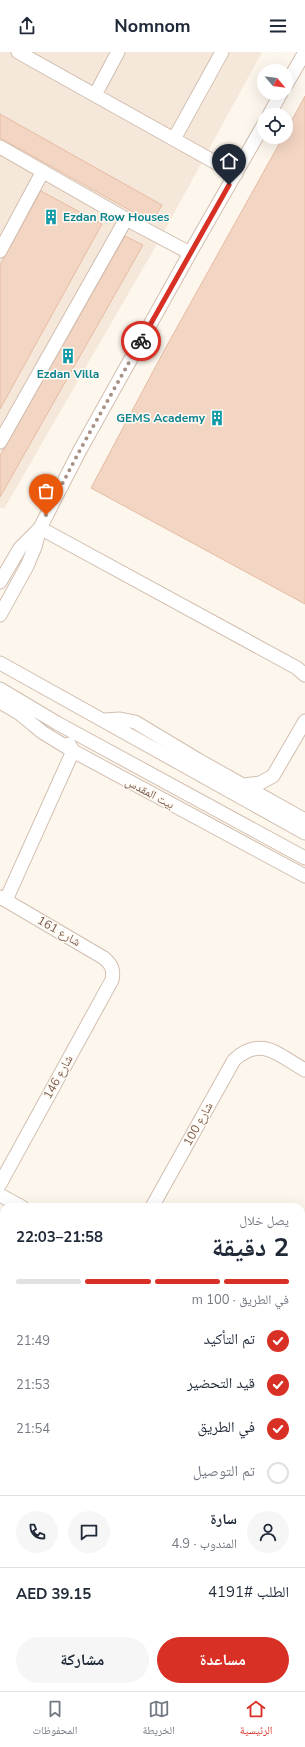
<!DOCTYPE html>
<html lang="ar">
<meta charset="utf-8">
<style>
body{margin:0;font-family:"Nunito Sans","Noto Naskh Arabic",sans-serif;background:#f6f6f7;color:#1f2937;direction:rtl;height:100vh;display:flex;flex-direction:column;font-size:15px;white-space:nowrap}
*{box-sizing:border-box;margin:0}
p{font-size:13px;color:#747a83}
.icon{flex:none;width:22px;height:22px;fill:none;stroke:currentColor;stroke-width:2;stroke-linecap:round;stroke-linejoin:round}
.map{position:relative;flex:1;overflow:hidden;direction:ltr}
.panel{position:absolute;left:0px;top:1151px;width:305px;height:488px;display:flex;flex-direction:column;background:#fff;border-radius:12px 12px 0 0;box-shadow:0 4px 16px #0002;direction:rtl}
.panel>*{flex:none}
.needle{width:26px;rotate:119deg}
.tools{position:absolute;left:257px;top:12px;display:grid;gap:8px}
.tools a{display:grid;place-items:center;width:36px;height:36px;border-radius:50%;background:#fff;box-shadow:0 4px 16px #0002;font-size:20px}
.pin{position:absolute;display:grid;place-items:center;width:34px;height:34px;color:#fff;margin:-41px -17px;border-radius:50% 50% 50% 0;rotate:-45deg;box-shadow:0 0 4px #0007}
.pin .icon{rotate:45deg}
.courier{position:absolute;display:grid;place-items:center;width:40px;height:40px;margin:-20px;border:3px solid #d93025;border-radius:50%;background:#fff;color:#222;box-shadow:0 1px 5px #0007}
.overview em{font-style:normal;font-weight:700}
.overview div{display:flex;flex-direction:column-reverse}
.overview{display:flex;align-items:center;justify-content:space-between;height:68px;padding:0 16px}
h1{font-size:26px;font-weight:700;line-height:30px}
.bar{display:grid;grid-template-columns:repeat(4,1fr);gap:6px 4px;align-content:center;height:48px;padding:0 16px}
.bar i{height:5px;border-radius:3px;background:#e0e1e3}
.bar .on{background:#d93025}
.bar p{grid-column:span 4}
.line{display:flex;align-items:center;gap:10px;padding:0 16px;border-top:1px solid #e0e1e3}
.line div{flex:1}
.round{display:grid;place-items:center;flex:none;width:42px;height:42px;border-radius:21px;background:#f6f6f7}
ol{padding:0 16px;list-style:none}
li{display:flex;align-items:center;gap:12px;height:44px}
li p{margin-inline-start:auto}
li .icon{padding:4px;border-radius:50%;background:#d93025;color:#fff;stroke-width:4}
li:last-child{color:#747a83}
li i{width:22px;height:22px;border:2px solid #e0e1e3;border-radius:50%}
.action{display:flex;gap:8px;margin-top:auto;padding:8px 16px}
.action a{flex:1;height:46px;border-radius:24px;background:#d93025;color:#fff;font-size:16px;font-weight:700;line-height:46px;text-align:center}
.action a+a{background:#f6f6f7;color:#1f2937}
header{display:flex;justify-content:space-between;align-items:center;height:52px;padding:0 16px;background:#fff;font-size:18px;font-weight:700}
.menu{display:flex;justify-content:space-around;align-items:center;height:56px;border-top:1px solid #e0e1e3;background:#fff;font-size:11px;color:#747a83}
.menu a{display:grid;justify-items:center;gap:2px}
.menu .on{color:#d93025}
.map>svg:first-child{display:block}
.residential{fill:#f5e8da}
.building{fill:#f3d5c3;stroke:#e6bba3}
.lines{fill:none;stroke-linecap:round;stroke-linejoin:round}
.minor-casing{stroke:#d1beb0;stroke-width:15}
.minor{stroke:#fff;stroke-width:13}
.done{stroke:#a89285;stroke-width:4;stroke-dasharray:0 7.2}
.route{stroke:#d93025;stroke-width:5}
.labels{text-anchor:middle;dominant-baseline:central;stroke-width:3;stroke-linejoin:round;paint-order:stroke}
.culture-label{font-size:12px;font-weight:bold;fill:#0d838f;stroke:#fffaf3;text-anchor:start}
.street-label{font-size:12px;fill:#7a5c4d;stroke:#fffaf3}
</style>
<header><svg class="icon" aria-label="menu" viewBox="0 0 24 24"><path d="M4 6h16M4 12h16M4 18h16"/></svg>Nomnom<svg class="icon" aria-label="share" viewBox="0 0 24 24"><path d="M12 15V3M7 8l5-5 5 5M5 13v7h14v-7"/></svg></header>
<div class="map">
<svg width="305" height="1639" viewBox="0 0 305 1639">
<rect width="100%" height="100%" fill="#fdf6ec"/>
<path class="residential" d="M0,0H262L161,185L4,457L0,455Z"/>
<path class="building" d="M305,44V552L91,436L165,297L283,85H286V79Z
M0,62L162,153L155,165H154L151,170L0,86Z
M41,139L102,172L0,357V213Z
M125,184L143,193L0,445V404Z"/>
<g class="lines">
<g class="minor-casing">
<path id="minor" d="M18,0L236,122
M286,33L305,0
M95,43L118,0
M269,63L281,41
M174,87L222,0
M0,95L126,167L190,201
M0,199L43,119
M0,390L126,167
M40,476L297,616L305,623
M0,530L20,496L40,476
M0,563L27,514L35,495L40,476L80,398L190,201L264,72
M0,611L305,781
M0,637L57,671L305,806
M0,650L19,661L42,680L73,699L305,824
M104,668L120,667L135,670L200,709L305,768
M243,733L260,731L273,724L305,669
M0,845L104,906C112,913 114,918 112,928L0,1132
M6,848L73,699L69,692
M0,1143L22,1155
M152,1155L234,1008C262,983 278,1003 305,1018
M301,1209L305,1202
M0,1415L4,1408
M0,1443L4,1435
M301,1526L305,1519
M0,1554L4,1561
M0,1571L4,1575
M0,1599L4,1602
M301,1618L305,1621
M39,1635L44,1639
M70,1635L74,1639
M87,1635L96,1639"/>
</g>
<use href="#minor" class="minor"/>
</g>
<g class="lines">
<path class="done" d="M46,463L80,398L141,289"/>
<path class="route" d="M141,289L229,133"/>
</g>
<defs>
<g id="building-bare" transform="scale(1.2)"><path d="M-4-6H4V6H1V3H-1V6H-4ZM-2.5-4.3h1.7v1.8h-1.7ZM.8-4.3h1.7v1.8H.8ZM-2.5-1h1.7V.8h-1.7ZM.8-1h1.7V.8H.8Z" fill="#0f9aa8" stroke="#fffaf3" stroke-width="2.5" paint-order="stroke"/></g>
</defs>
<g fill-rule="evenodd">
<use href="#building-bare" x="51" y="165"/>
<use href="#building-bare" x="68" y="304"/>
<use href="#building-bare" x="217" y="366"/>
</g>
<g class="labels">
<g class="culture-label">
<text x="63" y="165">Ezdan Row Houses</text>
<text x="68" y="322" text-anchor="middle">Ezdan Villa</text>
<text x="205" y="366" text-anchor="end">GEMS Academy</text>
</g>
<g class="street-label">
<text transform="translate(150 741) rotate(28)">بيت المقدس</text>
<text transform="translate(59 879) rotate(30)">شارع 161</text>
<text transform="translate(58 1025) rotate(-61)">شارع 146</text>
<text transform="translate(198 1072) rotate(-61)">شارع 100</text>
</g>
</g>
</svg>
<div class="tools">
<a><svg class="needle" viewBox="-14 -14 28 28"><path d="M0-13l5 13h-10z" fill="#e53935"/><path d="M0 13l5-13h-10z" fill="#747a83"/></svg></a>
<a><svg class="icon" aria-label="locate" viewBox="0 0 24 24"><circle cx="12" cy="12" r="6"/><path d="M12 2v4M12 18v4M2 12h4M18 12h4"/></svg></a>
</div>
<div class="pin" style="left:46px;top:463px;background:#ea580c"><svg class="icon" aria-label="bag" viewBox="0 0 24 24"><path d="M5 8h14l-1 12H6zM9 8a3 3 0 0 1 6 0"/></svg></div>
<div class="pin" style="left:229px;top:133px;background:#1f2937"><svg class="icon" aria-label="home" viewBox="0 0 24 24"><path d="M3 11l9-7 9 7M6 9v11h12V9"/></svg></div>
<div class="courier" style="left:141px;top:289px"><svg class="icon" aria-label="bike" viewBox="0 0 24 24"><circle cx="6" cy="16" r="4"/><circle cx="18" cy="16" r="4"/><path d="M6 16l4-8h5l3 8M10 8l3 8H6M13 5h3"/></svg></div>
<section class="panel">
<div class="overview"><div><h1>2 دقيقة</h1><p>يصل خلال</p></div><em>21:58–22:03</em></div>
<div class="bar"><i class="on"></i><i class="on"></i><i class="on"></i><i></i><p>في الطريق · 100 m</p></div>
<ol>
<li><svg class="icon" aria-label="check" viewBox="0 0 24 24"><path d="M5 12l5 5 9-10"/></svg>تم التأكيد<p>21:49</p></li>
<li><svg class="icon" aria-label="check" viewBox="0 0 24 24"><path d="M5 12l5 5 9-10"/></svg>قيد التحضير<p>21:53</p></li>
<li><svg class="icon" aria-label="check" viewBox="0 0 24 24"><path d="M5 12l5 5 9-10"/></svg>في الطريق<p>21:54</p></li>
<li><i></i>تم التوصيل</li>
</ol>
<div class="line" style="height:72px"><a class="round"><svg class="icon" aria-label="person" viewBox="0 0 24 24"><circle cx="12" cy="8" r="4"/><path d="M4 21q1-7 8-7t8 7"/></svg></a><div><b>سارة</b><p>المندوب · 4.9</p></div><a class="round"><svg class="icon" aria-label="chat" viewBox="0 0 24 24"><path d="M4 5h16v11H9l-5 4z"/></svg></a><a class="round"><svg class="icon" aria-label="phone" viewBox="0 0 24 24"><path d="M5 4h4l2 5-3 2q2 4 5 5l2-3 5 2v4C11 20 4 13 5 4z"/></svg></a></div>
<div class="line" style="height:52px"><div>الطلب #4191</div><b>AED 39.15</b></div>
<div class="action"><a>مساعدة</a><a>مشاركة</a></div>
</section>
</div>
<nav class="menu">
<a class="on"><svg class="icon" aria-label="home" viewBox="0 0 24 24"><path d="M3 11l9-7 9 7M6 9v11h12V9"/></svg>الرئيسية</a>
<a><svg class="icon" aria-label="map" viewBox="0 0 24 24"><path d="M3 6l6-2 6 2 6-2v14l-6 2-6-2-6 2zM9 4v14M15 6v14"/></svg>الخريطة</a>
<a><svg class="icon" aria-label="saved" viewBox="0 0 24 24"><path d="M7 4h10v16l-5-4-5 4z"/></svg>المحفوظات</a>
</nav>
